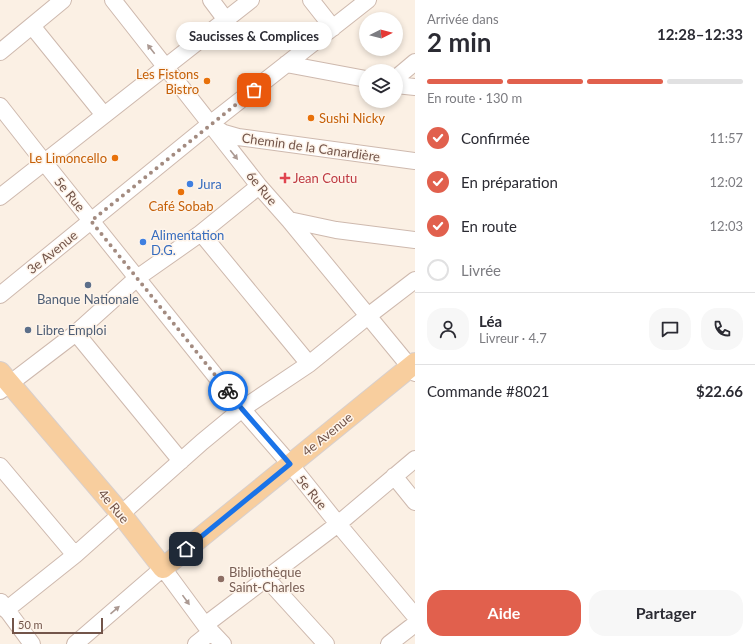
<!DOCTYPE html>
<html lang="fr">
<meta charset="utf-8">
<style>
body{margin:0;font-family:Lato,sans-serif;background:#f7f7f7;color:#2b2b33;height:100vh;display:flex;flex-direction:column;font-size:15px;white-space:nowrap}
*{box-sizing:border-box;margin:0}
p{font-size:13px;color:#7c7c81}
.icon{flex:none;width:22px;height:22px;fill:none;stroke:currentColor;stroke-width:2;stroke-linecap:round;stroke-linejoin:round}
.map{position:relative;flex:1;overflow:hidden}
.details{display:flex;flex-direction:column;background:#fff;width:340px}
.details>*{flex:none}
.needle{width:26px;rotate:84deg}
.controls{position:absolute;left:359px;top:12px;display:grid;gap:8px}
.controls a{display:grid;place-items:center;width:44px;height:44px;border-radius:50%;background:#fff;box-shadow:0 2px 6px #0003;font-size:20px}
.scale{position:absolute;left:12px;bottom:10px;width:91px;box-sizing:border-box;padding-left:4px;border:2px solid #73554a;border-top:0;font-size:11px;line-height:14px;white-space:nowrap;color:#73554a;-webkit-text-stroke:3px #fef4ea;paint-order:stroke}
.pin{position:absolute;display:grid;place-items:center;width:34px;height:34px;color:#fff;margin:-17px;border-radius:8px;box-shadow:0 2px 6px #0006}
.courier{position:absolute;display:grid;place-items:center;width:40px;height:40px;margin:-20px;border:3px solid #1a73e8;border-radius:50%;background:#fff;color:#222;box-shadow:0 1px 5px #0007}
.bubble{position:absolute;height:28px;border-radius:14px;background:#fff;box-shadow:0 2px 6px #0003;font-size:13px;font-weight:700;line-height:28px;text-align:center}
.headline em{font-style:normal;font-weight:700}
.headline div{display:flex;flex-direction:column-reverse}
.headline{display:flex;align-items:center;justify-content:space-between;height:68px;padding:0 12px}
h1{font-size:26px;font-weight:700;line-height:30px}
.bar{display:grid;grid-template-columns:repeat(4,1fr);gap:6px 4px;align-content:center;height:48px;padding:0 12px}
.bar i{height:5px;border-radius:3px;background:#e1e1e2}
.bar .on{background:#e1604d}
.bar p{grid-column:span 4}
.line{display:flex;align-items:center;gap:10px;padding:0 12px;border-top:1px solid #e1e1e2}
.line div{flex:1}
.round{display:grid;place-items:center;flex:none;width:42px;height:42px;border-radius:16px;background:#f7f7f7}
ol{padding:0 12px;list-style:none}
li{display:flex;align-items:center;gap:12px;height:44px}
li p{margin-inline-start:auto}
li .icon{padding:4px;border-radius:50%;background:#e1604d;color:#fff;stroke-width:4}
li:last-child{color:#7c7c81}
li i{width:22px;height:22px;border:2px solid #e1e1e2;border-radius:50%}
.primary-button{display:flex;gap:8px;margin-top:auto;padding:8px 12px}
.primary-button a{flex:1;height:46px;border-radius:16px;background:#e1604d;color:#fff;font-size:16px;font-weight:700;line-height:46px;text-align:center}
.primary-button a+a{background:#f7f7f7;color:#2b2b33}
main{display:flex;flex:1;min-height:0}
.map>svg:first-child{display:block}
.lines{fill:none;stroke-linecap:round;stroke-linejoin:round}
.minor-casing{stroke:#ceb9ae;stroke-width:18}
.major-casing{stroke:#d8cfcc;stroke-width:22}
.minor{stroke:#fff;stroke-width:16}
.major{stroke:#f8ce9e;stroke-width:20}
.oneway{fill:#ab9992}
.done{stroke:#a38b80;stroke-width:4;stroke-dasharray:0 7.2}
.route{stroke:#1a73e8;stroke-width:5}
.food-dot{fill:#e8710a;stroke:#fef4ea;stroke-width:1.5}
.health-dot{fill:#e0444e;stroke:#fef4ea;stroke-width:1.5}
.shop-dot{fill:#3f7fe0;stroke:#fef4ea;stroke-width:1.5}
.service-dot{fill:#5c6f8a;stroke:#fef4ea;stroke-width:1.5}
.education-dot{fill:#8d6e63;stroke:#fef4ea;stroke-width:1.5}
.labels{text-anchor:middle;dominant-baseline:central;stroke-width:3;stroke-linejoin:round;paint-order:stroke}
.food-label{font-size:13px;fill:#c56008;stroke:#fef4ea;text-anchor:end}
.street-label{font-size:13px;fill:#73554a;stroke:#fef4ea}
.health-label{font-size:13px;fill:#be3a42;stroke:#fef4ea;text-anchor:start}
.shop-label{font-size:13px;fill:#366cbe;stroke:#fef4ea;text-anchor:start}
.service-label{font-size:13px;fill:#4e5e75;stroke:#fef4ea}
.education-label{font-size:13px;fill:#785e54;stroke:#fef4ea;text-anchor:start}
</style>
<main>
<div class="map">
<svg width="415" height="644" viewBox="0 0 415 644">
<rect width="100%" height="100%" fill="#fbf0e4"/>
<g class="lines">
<g class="minor-casing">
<path id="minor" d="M113,0L259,186L289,220L415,373
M211,0L226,20
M311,0L333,28
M32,26L104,115
M0,52L63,0
M286,64L366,79
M396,78L415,62
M396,85L415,87
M0,106L44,162L242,409L290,464L338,524L415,616
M214,127L224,133L238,137L415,161
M0,197L251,0
M289,220L336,230L415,240
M201,233L309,364
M0,295L210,124L368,0
M76,333L181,461
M0,391L76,333L137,278L201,233L259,186
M0,466L75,555
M394,476L415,502
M267,579L326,644
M1,602L32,644
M6,610L75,555L202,442L242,409L309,364L368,316L415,280
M205,625L338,524L415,459
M75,644L163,568L205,625L223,644
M196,644L211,632
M389,644L415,624"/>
</g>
<g class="major-casing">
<path id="major" d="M0,372L121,514L163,568L415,363"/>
</g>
<use href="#minor" class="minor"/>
<use href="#major" class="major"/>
</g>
<defs><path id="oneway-solid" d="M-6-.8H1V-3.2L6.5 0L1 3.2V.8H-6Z"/></defs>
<g class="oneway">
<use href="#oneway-solid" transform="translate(151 49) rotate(-128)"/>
<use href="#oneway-solid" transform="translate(234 155) rotate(51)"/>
<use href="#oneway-solid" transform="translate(186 600) rotate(54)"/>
<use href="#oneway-solid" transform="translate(115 610) rotate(-41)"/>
</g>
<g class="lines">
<path class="done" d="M228,391L91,221L254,90"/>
<path class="route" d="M186,549L290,464L242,409L228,391"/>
</g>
<g class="food-dot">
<circle cx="207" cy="81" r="4"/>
<circle cx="311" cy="118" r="4"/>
<circle cx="115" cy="158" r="4"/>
<circle cx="181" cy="192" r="4"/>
</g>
<path class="health-dot" d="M283 172h4v4h4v4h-4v4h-4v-4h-4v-4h4z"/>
<g class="shop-dot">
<circle cx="190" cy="184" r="4"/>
<circle cx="143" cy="242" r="4"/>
</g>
<g class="service-dot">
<circle cx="88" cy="285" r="4"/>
<circle cx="28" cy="330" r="4"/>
</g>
<circle class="education-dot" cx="221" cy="579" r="4"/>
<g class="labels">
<g class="food-label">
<text x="199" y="74">Les Fistons<tspan x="199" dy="15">Bistro</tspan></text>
<text x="319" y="118" text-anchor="start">Sushi Nicky</text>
<text x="107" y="158">Le Limoncello</text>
<text x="181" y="206" text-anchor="middle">Café Sobab</text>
</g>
<g class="street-label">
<text transform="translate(311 147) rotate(8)">Chemin de la Canardière</text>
<text transform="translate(262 188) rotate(50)">6e Rue</text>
<text transform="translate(70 194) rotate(51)">5e Rue</text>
<text transform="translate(52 252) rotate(-39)">3e Avenue</text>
<text transform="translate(327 434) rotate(-39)">4e Avenue</text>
<text transform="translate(312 492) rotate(51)">5e Rue</text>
<text transform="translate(114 506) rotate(50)">4e Rue</text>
</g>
<g class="health-label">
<text x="293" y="178">Jean Coutu</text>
</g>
<g class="shop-label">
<text x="198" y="184">Jura</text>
<text x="151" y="235">Alimentation<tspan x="151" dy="15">D.G.</tspan></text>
</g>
<g class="service-label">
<text x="88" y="299">Banque Nationale</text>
<text x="36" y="330" text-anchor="start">Libre Emploi</text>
</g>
<g class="education-label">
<text x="229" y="572">Bibliothèque<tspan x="229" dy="15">Saint-Charles</tspan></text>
</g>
</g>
</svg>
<div class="controls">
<a><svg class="needle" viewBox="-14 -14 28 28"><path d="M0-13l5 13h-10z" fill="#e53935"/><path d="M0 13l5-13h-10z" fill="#7c7c81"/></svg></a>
<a><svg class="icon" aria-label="layers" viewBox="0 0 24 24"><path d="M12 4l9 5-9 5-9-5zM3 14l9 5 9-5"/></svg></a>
</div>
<div class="scale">50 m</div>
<div class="pin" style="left:254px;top:90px;background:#ea580c"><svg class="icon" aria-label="bag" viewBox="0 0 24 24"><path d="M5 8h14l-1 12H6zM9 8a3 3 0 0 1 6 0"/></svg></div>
<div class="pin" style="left:186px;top:549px;background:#1f2937"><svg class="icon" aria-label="home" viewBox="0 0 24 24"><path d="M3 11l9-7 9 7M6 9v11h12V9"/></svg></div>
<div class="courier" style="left:228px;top:391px"><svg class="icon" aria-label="bike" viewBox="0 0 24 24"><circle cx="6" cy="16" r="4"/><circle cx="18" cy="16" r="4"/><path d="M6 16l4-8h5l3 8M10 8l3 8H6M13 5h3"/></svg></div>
<div class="bubble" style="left:176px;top:22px;width:156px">Saucisses &amp; Complices</div>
</div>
<section class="details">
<div class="headline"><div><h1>2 min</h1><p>Arrivée dans</p></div><em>12:28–12:33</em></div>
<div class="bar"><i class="on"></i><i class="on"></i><i class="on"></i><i></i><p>En route · 130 m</p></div>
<ol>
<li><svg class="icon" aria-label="check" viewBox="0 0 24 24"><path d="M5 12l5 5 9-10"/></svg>Confirmée<p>11:57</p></li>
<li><svg class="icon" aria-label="check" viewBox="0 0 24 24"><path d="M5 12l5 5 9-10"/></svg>En préparation<p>12:02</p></li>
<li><svg class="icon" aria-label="check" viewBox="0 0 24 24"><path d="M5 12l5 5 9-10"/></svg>En route<p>12:03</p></li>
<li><i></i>Livrée</li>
</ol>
<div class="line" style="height:72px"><a class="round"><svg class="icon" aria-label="person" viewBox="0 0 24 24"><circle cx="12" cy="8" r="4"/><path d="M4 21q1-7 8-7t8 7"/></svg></a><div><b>Léa</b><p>Livreur · 4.7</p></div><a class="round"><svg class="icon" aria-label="chat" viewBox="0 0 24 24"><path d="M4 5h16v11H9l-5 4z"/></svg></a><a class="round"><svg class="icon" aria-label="phone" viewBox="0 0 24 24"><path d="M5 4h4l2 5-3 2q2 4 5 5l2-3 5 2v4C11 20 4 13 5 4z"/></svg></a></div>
<div class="line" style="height:52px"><div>Commande #8021</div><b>$22.66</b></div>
<div class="primary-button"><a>Aide</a><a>Partager</a></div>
</section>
</main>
